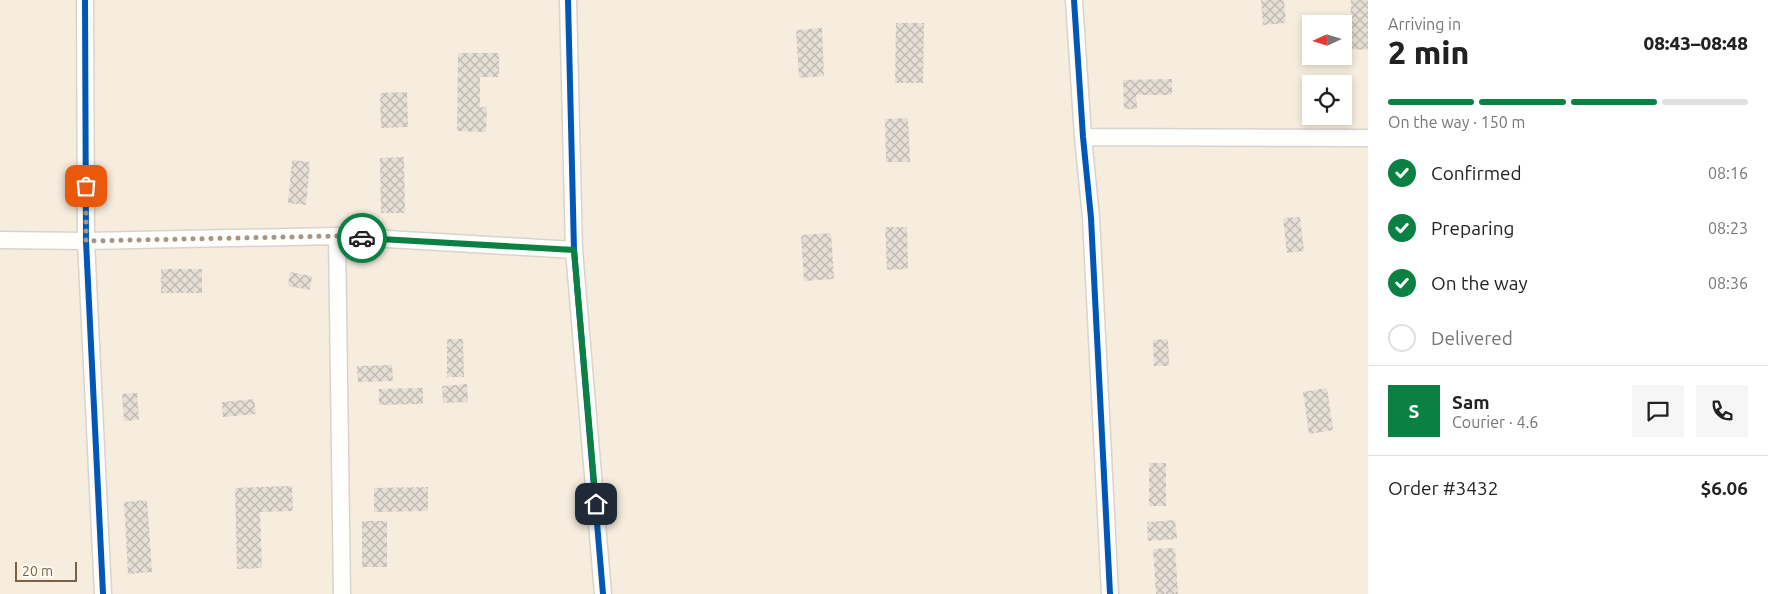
<!DOCTYPE html>
<meta charset="utf-8">
<style>
body{margin:0;font-family:Ubuntu,sans-serif;background:#f6f6f6;color:#222;height:100vh;display:flex;flex-direction:column;font-size:19px;white-space:nowrap}
*{box-sizing:border-box;margin:0}
p{font-size:16px;color:#767676}
.icon{flex:none;width:28px;height:28px;fill:none;stroke:currentColor;stroke-width:2;stroke-linecap:round;stroke-linejoin:round}
.map{position:relative;flex:1;overflow:hidden}
.panel{display:flex;flex-direction:column;background:#fff;width:400px}
.panel>*{flex:none}
.needle{width:32px;rotate:266deg}
.fabs{position:absolute;left:1302px;top:15px;display:grid;gap:10px}
.fabs a{display:grid;place-items:center;width:50px;height:50px;border-radius:0px;background:#fff;box-shadow:0 2px 8px #0003;font-size:25px}
.scale{position:absolute;left:15px;bottom:12px;width:62px;box-sizing:border-box;padding-left:5px;border:2px solid #7c6149;border-top:0;font-size:14px;line-height:18px;white-space:nowrap;color:#7c6149;-webkit-text-stroke:4px #fffbf2;paint-order:stroke}
.pin{position:absolute;display:grid;place-items:center;width:42px;height:42px;color:#fff;margin:-21px;border-radius:10px;box-shadow:0 2px 8px #0006}
.courier{position:absolute;display:grid;place-items:center;width:50px;height:50px;margin:-25px;border:4px solid #0b8043;border-radius:50%;background:#fff;color:#222;box-shadow:0 1px 6px #0007}
.headline em{font-style:normal;font-weight:800}
.headline div{display:flex;flex-direction:column-reverse}
.headline{display:flex;align-items:center;justify-content:space-between;height:85px;padding:0 20px}
h1{font-size:32px;font-weight:800;line-height:38px}
.bar{display:grid;grid-template-columns:repeat(4,1fr);gap:8px 5px;align-content:center;height:60px;padding:0 20px}
.bar i{height:6px;border-radius:4px;background:#e0e0e0}
.bar .active{background:#0b8043}
.bar p{grid-column:span 4}
.line{display:flex;align-items:center;gap:12px;padding:0 20px;border-top:1px solid #e0e0e0}
.line div{flex:1}
.round{display:grid;place-items:center;flex:none;width:52px;height:52px;border-radius:0px;background:#f6f6f6}
ol{padding:0 20px;list-style:none}
li{display:flex;align-items:center;gap:15px;height:55px}
li p{margin-inline-start:auto}
li .icon{padding:5px;border-radius:50%;background:#0b8043;color:#fff;stroke-width:4}
li:last-child{color:#767676}
li i{width:28px;height:28px;border:2px solid #e0e0e0;border-radius:50%}
main{display:flex;flex:1;min-height:0}
.map>svg:first-child{display:block}
.residential{fill:#f6edde;fill-rule:evenodd}
.building{fill:url(#building-cross-hatch)}
.lines{fill:none;stroke-linecap:round;stroke-linejoin:round}
.minor-casing{stroke:#dad3cc;stroke-width:19}
.minor{stroke:#fefefc;stroke-width:16}
.cycleway-casing{stroke:#fffbf2;stroke-width:9}
.cycleway{stroke:#0057b8;stroke-width:6}
.done{stroke:#a89583;stroke-width:5;stroke-dasharray:0 9}
.route{stroke:#0b8043;stroke-width:6}
</style>
<main>
<div class="map">
<svg width="1368" height="594" viewBox="0 0 1368 594">
<defs>
<pattern id="building-cross-hatch" width="8" height="8" patternUnits="userSpaceOnUse" patternTransform="scale(1.25)"><rect width="8" height="8" fill="#e6dfd5"/><path d="M0 0l8 8M0 8l8-8" fill="none" stroke="#bfb8af"/></pattern>
</defs>
<rect width="100%" height="100%" fill="#f9f6ee"/>
<path class="residential" d="M0,0H1368V594H0ZM1311,24H1344V56H1311ZM1311,84H1344V116H1311Z"/>
<path class="building" d="M1261,0H1284L1286,23L1263,25Z
M1351,0H1368V50L1350,49Z
M896,23H924L923,83H895Z
M822,28L824,76L799,78L796,30Z
M458,53H499V77H480V107H487L486,132L457,131Z
M1172,79V95H1136L1137,109H1124L1123,80Z
M407,92L408,127L381,128L380,93Z
M908,118L910,162H886L885,119Z
M404,157L405,213H381L380,158Z
M292,160L310,162L306,205L288,203Z
M1300,217L1304,251L1287,253L1283,218Z
M885,227H907L908,269L887,270Z
M831,233L834,279L804,281L801,235Z
M161,269H202V293H161Z
M290,272L312,276L310,290L288,286Z
M447,339H463L464,377H447Z
M1168,339L1169,366H1154L1153,340Z
M392,365L393,381L358,382L357,366Z
M467,384L468,402L443,403L442,386Z
M423,388V404L379,405V389Z
M1327,388L1333,430L1309,434L1303,392Z
M137,393L139,420L124,421L122,394Z
M254,399L256,414L223,417L222,402Z
M1149,463H1166V506H1149Z
M292,486L293,511L260,512L262,568L237,569L235,488Z
M428,487V511L374,512V488Z
M147,500L152,572L128,574L124,502Z
M1175,520L1177,539L1148,541L1147,522Z
M362,521H387V567H362Z
M1175,548L1178,594H1156L1153,549Z"/>
<g class="lines">
<g class="minor-casing">
<path id="minor" d="M85,0L86,241L103,594
M568,0L574,250L603,594
M1074,0L1083,137L1091,218L1110,594
M1083,137L1368,138
M337,236L342,594
M0,240L86,241L337,236L574,250"/>
</g>
<use href="#minor" class="minor"/>
<g class="cycleway-casing">
<path id="cycleway" d="M85,0L86,241L103,594
M568,0L574,250L603,594
M1074,0L1083,137L1091,218L1110,594"/>
</g>
<use href="#cycleway" class="cycleway"/>
</g>
<g class="lines">
<path class="done" d="M86,186V241L337,236L362,238"/>
<path class="route" d="M362,238L574,250L596,504"/>
</g>
</svg>
<div class="fabs">
<a><svg class="needle" viewBox="-14 -14 28 28"><path d="M0-13l5 13h-10z" fill="#e53935"/><path d="M0 13l5-13h-10z" fill="#767676"/></svg></a>
<a><svg class="icon" aria-label="locate" viewBox="0 0 24 24"><circle cx="12" cy="12" r="6"/><path d="M12 2v4M12 18v4M2 12h4M18 12h4"/></svg></a>
</div>
<div class="scale">20 m</div>
<div class="pin" style="left:86px;top:186px;background:#ea580c"><svg class="icon" aria-label="bag" viewBox="0 0 24 24"><path d="M5 8h14l-1 12H6zM9 8a3 3 0 0 1 6 0"/></svg></div>
<div class="pin" style="left:596px;top:504px;background:#1f2937"><svg class="icon" aria-label="home" viewBox="0 0 24 24"><path d="M3 11l9-7 9 7M6 9v11h12V9"/></svg></div>
<div class="courier" style="left:362px;top:238px"><svg class="icon" aria-label="car" viewBox="0 0 24 24"><path d="M5 17H2v-5l4-1 3-4h7l3 4 3 1v5h-3M9 17h6M6 11h13"/><circle cx="7" cy="17" r="2"/><circle cx="17" cy="17" r="2"/></svg></div>
</div>
<section class="panel">
<div class="headline"><div><h1>2 min</h1><p>Arriving in</p></div><em>08:43–08:48</em></div>
<div class="bar"><i class="active"></i><i class="active"></i><i class="active"></i><i></i><p>On the way · 150 m</p></div>
<ol>
<li><svg class="icon" aria-label="check" viewBox="0 0 24 24"><path d="M5 12l5 5 9-10"/></svg>Confirmed<p>08:16</p></li>
<li><svg class="icon" aria-label="check" viewBox="0 0 24 24"><path d="M5 12l5 5 9-10"/></svg>Preparing<p>08:23</p></li>
<li><svg class="icon" aria-label="check" viewBox="0 0 24 24"><path d="M5 12l5 5 9-10"/></svg>On the way<p>08:36</p></li>
<li><i></i>Delivered</li>
</ol>
<div class="line" style="height:90px"><b class="round" style="background:#0b8043;color:#fff">S</b><div><b>Sam</b><p>Courier · 4.6</p></div><a class="round"><svg class="icon" aria-label="chat" viewBox="0 0 24 24"><path d="M4 5h16v11H9l-5 4z"/></svg></a><a class="round"><svg class="icon" aria-label="phone" viewBox="0 0 24 24"><path d="M5 4h4l2 5-3 2q2 4 5 5l2-3 5 2v4C11 20 4 13 5 4z"/></svg></a></div>
<div class="line" style="height:65px"><div>Order #3432</div><b>$6.06</b></div>
</section>
</main>
